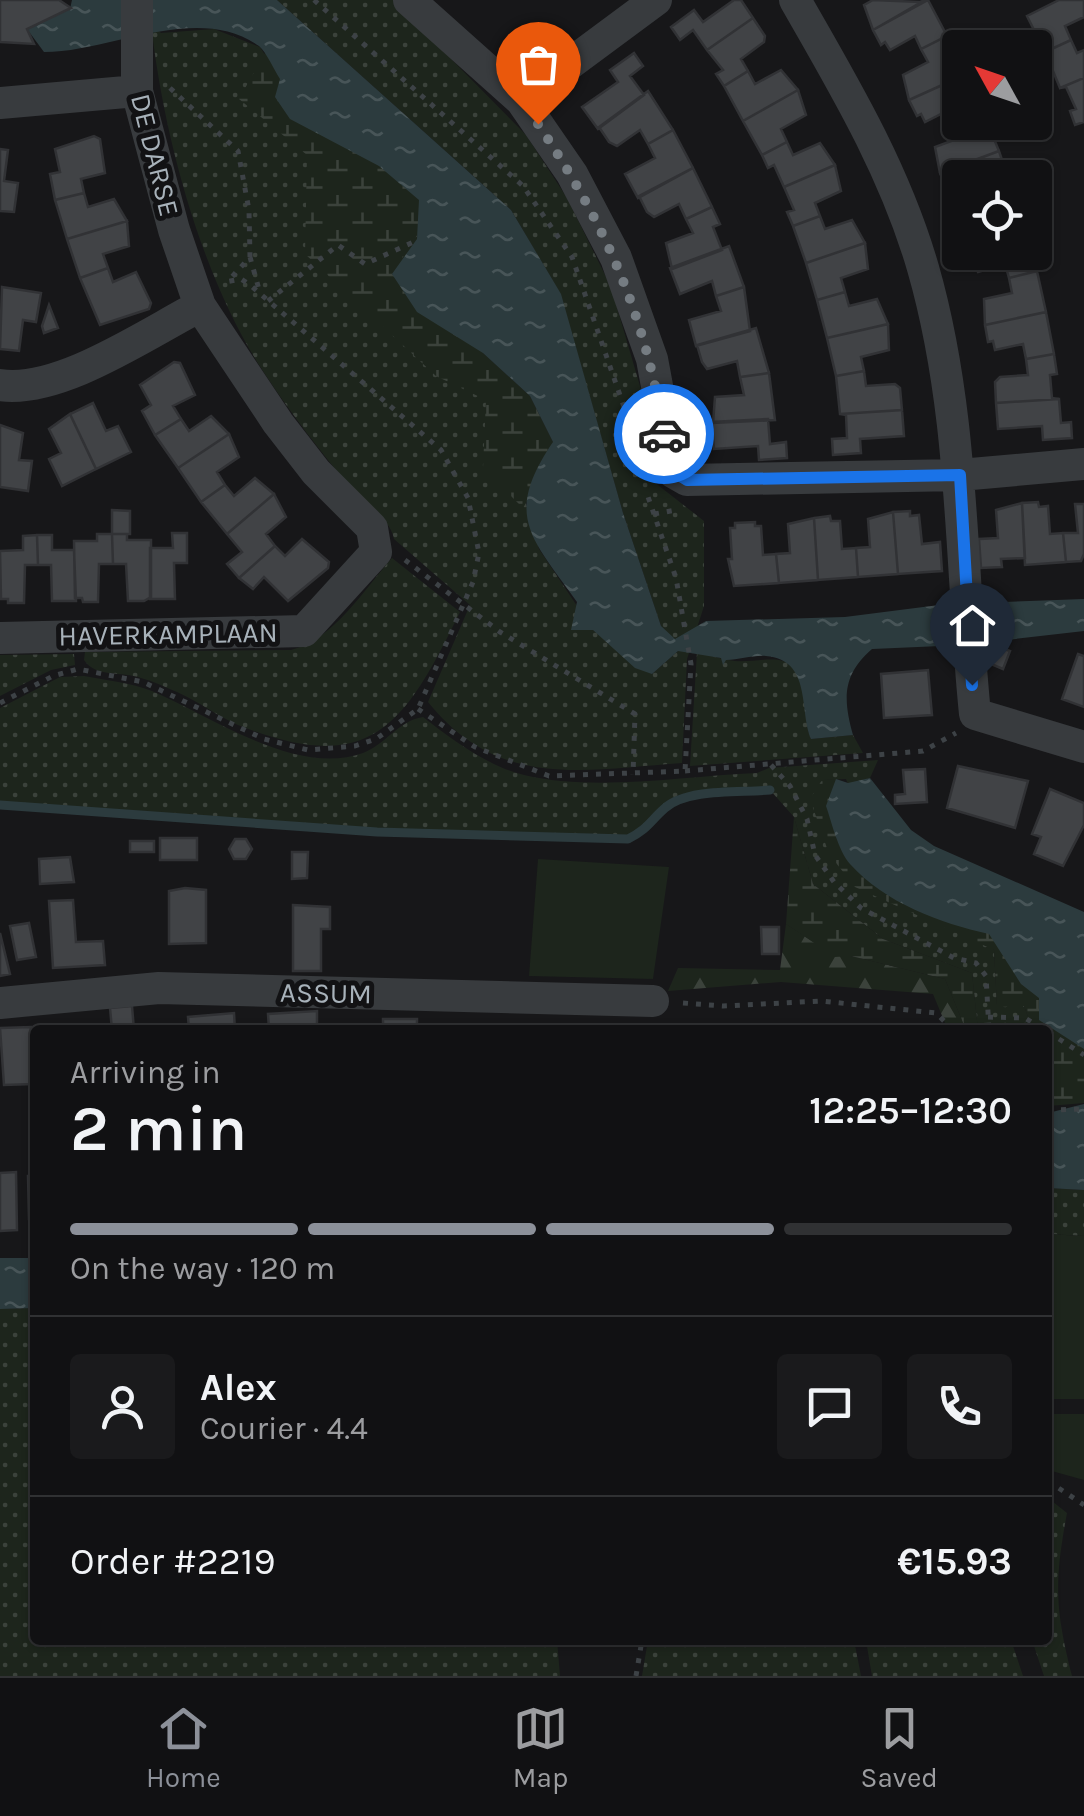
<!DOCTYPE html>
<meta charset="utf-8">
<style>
body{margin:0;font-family:Karla,sans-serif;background:#1a1a1c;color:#f1f3f6;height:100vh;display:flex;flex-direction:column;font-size:38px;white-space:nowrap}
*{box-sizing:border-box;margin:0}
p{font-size:32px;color:#9c9da0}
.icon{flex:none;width:55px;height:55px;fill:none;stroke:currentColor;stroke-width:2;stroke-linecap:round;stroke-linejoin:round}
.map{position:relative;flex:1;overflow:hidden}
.drawer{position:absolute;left:30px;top:1025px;width:1022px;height:620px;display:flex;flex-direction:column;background:#111113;border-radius:10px;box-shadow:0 2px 8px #0004,0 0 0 2px #303133}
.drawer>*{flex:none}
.needle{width:65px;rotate:310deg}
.fabs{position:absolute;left:942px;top:30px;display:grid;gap:20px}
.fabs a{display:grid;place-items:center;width:110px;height:110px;border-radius:10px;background:#111113;box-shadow:0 2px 8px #0004,0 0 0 2px #303133;font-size:50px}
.pin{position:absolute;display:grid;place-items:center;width:85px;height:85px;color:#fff;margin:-102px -42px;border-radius:50% 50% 50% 0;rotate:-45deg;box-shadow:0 0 10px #0007}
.pin .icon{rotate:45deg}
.courier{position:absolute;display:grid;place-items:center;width:100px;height:100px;margin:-50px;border:8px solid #1a73e8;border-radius:50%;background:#fff;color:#222;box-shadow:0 2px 12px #0007}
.head em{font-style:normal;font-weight:600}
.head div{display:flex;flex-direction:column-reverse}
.head{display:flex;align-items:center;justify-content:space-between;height:170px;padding:0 40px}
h1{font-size:65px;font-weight:600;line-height:75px}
.bar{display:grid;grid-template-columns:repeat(4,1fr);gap:15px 10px;align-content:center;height:120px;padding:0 40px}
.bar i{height:12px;border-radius:8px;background:#303133}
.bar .on{background:#8c9099}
.bar p{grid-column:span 4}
.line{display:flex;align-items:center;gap:25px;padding:0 40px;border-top:2px solid #303133}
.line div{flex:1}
.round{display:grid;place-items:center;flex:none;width:105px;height:105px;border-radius:10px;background:#1a1a1c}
.tabs{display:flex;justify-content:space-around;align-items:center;height:140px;border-top:2px solid #303133;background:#111113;font-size:28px;color:#9c9da0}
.tabs a{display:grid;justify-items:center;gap:5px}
.tabs .on{color:#8c9099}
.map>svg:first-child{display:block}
.grass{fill:url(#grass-dots)}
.forest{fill:url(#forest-firs)}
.wetland{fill:url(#wetland-marsh)}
.pitch{fill:#1d251c}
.water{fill:url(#water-ripples)}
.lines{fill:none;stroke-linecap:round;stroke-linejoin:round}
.stream{stroke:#2c3b3e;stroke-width:9}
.building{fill:#414346;stroke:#313235;stroke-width:2.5}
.path{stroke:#3d4246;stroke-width:5;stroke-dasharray:5 8;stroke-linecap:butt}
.minor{stroke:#383b3e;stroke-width:32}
.done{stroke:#757c82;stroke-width:10;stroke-dasharray:0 18}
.route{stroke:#1a73e8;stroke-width:12}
.labels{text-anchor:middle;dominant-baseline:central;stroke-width:10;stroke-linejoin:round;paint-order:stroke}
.street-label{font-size:28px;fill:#a8b2ba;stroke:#121214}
</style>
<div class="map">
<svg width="1084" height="1676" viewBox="0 0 1084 1676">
<defs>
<pattern id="grass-dots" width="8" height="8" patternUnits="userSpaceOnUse" patternTransform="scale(2.5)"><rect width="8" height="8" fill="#1d251c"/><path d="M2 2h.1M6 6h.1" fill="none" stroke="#3b423b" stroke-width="1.8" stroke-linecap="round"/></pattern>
<pattern id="forest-firs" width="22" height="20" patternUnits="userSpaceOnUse" patternTransform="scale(2.5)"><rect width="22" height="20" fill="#1d251c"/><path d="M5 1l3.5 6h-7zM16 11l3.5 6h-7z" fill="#3b423b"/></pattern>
<pattern id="wetland-marsh" width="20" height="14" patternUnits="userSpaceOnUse" patternTransform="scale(2.5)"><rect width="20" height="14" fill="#1d251c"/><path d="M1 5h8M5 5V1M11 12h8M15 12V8" fill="none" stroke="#3b423b"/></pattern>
<pattern id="water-ripples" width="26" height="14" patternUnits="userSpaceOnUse" patternTransform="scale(2.5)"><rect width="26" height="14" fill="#2c3b3e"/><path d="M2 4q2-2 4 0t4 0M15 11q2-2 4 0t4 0" fill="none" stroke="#485558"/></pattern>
</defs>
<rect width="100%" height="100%" fill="#171719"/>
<path class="grass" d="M277,0H393L526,135L567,198L611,287L642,393L654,482L704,521V606L687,659L682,763C582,770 499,790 428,702L470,605L394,539C390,518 365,504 351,488C320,451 289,411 263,371C201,277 163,134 151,23L161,33L214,29L260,47L280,79L419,200L417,239L483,353L539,549L593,630L652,674L678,651L661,626L623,513L560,293L511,210Z
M392,558L460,612C405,724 372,779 238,725C217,716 198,701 177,692C165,687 153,681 141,678C122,671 96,678 84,660L85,652L291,650C334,639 363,591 392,558Z
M697,652C707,654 718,658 728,660C763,667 797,639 806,700C808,714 805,725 811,739L853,735L863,753L690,766Z
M74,654L75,665L51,670L0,696V655Z
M84,676C106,680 131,683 152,691C211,716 296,777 363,753C385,745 398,721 423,717C451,739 489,767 524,775C594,792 685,776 757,773L769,768L878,760L870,778L848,784L846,779L823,780L994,950L997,1006H1024L1033,1030H978L972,973L883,939L813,884L794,817L770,790C740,793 689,788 665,808C649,821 650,828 628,839L377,832L0,805V708L60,677Z
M1048,1188L1084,1190V1236L1048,1234Z
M35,1308V1640H557L560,1676H0V1309Z
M1048,1498L1067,1513C1054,1582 1055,1609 1072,1676H1044L1032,1640H1048V1618L1052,1616L1048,1601Z
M648,1640H854L861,1676H642Z
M866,1640H1011L1023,1676H872Z"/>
<path class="forest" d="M786,924L835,956H851L945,979L966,1030H948L933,994L781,982L668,991L678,968L780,970Z"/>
<path class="wetland" d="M266,51L356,147L418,195L423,226L392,274L417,312L483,353L530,396L553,442L552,460L523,508L483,468L486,400L436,376L305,254L307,155L239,99Z
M836,779L837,785L1084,984V1103L1048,1106V1030H1033L1024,1006L997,1007L994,950L855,887L829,854L810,799L822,780Z
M794,817L813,884L883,939L972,973L978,1030H966L945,979L851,956L835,957L786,924Z"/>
<path class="pitch" d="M538,859L669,867L653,979L529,976Z
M1048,1234L1084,1236V1399H1048Z
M1048,1414H1084V1480L1048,1470Z"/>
<path class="water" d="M72,0H277L511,210L561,294L623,513L661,626L675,639L706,621L845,617L947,604L1084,599V631L963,645L872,649C842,675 843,699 853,735L811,739C799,710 812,660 766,656C753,655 739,660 726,660L723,665L721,658L678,651L652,674L635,668L593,630H571L577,602C531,537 503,516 553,442L530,396L483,353L417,312L392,274L417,239L419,200L379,166L290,119L275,97L280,79C274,70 267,53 259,46C198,2 110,52 44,52L27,29L70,9Z
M870,778L911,830L934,846L1084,912V1049L1039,1020V998L1021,984L989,934C940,923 885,903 850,864C838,850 832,823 826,806L836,779L848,783Z
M1084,1104V1190L1048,1188V1123L1052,1112Z
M0,1258H35V1308L0,1309Z"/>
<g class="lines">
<path class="stream" d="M0,805L377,832L628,839C648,829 650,821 665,808C688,788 741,793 770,790"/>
</g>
<path class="building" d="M0,0H59L71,8L27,29L34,44L0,42Z
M734,0H741L753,18L707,50L693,30L680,40L671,27L694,10L703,22Z
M873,0L920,2L925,0L873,30L864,5Z
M928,0L947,36L921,49L915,36L890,50L885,42L881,45L873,30Z
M1059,0H1084V17L1065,26L1071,40L1045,52L1027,16Z
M753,18L765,36L764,42L741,59L748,71L724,86L716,74L723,70L707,50Z
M947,36L960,62V77L909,100L903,75L928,62L921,49Z
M1071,40L1077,53L1084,50V78L1060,88L1045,52Z
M634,53L643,66L630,76L644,95L598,129L582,107L618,82L610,70Z
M781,70L798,90L743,121L724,86L748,71L755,84Z
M960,77V122L957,123L951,109L925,122L921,114L917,116L909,100Z
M1084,78V122L1075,125L1070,111L1076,109L1066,87L1060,88Z
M798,90L806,115L781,129L787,142L762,155L743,121Z
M648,91L673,130L648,144L640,130L617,146L609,142L599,127Z
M987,122L999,151L940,173L935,147L962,137L957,123Z
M673,130L693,168L638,198L625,174L655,158L648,144Z
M94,136L100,139L105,173L81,179L84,193L55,200L50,174L60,172L55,149Z
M787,142L793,155L820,143L835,165L784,187L774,165L768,168L762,155Z
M0,149L8,150L4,181L18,183L14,212L0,211Z
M999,151L1008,178H960V193L954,196L951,187L946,189L940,173Z
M835,165L841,191L815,203L820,216L793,226L787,212L794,210L784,187Z
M693,168L712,207L686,219L679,204L654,217L647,212L639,196Z
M84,193L88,207L114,199L127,221L67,239L55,200Z
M712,207L720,224L713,227L722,250L672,269L666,243L693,233L686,219Z
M820,216L825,229L852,220L865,243L806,263L793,226Z
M127,221L129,246L103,254L108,268L80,278L67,239Z
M865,243L868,269L841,278L845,292L817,300L806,263Z
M729,246L744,287L716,296L712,281L680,294L670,268Z
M967,252H1032L1037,271L1009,278L1005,264L978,272Z
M108,268L113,282L136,272L151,303L149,309L100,325L80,278Z
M1037,271L1046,312L985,325L984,299L1012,293L1009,278Z
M2,287L41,293L36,322L23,320L19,351L0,349Z
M744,287L750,331L696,346L689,320L721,311L716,296Z
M845,292L849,306L877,299L888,324L827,338L817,300Z
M49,305L58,328L44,333L42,326Z
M1046,312L1054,354L1026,359L1023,344L995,350L993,341L988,342L985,325Z
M888,324L889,350L861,357L864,371L836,376L827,338Z
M756,328L769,373L740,377L737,361L707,369L702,362L697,345Z
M1054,354L1057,374L1050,375L1052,398L1059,399L996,403L995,382L1000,377L1028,375L1026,359Z
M174,362L180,363L195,395L173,406L181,419L155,435L142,411L151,405L140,385Z
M864,371L866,386L895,384L900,388L902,410L840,414L836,376Z
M769,373L775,420L713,423L715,397L744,395L740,377Z
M1059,399L1061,423L1071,422L1072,438L1043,440L1042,426L998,429L996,403Z
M93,403L106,431L118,426L131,452L96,469L70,414Z
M902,410L904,436L860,439L861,453L833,455L832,439L847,438L846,415L840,414Z
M70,414L96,469L62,486L49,459L61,453L49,429Z
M211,416L229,434L178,468L155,435L181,419L189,431Z
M768,419L770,444L786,442L787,458L759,460L758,446L714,449L712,422Z
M0,425L23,433L19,460L32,461L28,491L0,487Z
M229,434L239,457L217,472L225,485L201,502L178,468Z
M255,478L274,494L227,534L201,502L225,485L234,496Z
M274,494L286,517L266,534L275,546L239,578L227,564L242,552L227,534Z
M1038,502L1039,507L1048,506L1050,534L1063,533L1066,562L1025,565L1022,503Z
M1022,503L1025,558L1001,559L1002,567L981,568L979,539L998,538L996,510Z
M1075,504H1084V554L1081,561L1066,562L1063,533H1078Z
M112,510L130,511V534H112Z
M910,511V516L919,515L922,544L940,542L942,571L898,574L893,512Z
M893,512L898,574L858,577L856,548L870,547L868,519Z
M830,516L831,521H840L842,549L856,548L858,577L818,580L814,518Z
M814,518L818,580L779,583L776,554L790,553L788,524Z
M755,522V526H761L763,555L776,554L779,583L734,586L728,559H732L730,528H735V523Z
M172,533H187V563H174L175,599H150V548H173Z
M97,534H112L113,564H99L98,602H83L82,598H75L74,541H97Z
M112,534H127V540H151V597L144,601H128L126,564H113Z
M37,535H52V550H74L76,601H52L51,565H38Z
M37,535L38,565H25L24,603H8V599H1L0,551L23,550V536Z
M302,539L329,562L328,568L288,601L264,577L253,589L239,578L275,546L285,556Z
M997,646L1010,651L1003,669L991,664Z
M1078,654L1084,656V707L1062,699Z
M928,670L932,715L884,718L881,674Z
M958,766L1028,781L1015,828L947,808Z
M925,769L927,802L895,804V795L905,794L903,770Z
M1050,789L1084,803V825L1063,866L1034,854L1041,837L1032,834Z
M160,838H197V860H160Z
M235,839H246L252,849L246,859H234L229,849Z
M130,841H154V852H130Z
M292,852H308L307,878L292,879Z
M70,857L74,882L40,884L39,859Z
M185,888L206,890V943L169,944V891Z
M73,900L76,942L103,941L105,965L53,968L49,901Z
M293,905L330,907V929H321V971H293Z
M29,923L36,957L17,960L10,926Z
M761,927H779V954H762Z
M0,933L10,974L0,976Z
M132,1006L134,1030H112L110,1008Z
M317,1011V1030H269L268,1014Z
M234,1013L235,1030H189L188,1017Z
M383,1019H417V1030H383Z
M31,1027L33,1084L4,1085L0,1028Z
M16,1172L17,1230L0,1231V1173Z
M28,1176H35V1219H29Z"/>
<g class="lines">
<path class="path" d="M314,0L523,186L572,257L631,427
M170,88L238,151L249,210L250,257L230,279
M250,257L260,293
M268,301L338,245L365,264L418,240
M654,514L676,510
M405,560L500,632L635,714L633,775
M0,703L53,676L78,669L143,682L264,739L308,750L355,746L376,739L418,709L473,582L479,553L468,498L441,450L250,285L241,279L225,282
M418,709L475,747L549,776L685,771L691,664L676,578L646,491
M771,765L790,786L807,819L815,855L834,882L861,908L954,958L976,963L986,976L989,1030
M685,771L923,751L956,733
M683,1003L723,1006L821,1001L936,1013L944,1021V1030
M988,1017L1025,1018L1044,1030
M1048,1032L1084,1055
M1048,1110L1084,1109
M1048,1481L1084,1505
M636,1676L642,1640"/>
<path class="minor" d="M409,0L521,100L572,174L616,258L652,359L673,472L687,480L960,475L1084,464
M795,0C845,87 895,171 923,268C965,414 960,565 975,714L1084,747
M521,100L656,0
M0,103L137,91
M0,385C59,394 146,334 200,306
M0,638L304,631L376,552L372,528L316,472L278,423L200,306L174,230L137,91V0
M0,1003L159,988L653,1001"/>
</g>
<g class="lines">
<path class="done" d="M538,124C606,225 645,314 664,434"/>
<path class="route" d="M664,434L674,472L687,480L960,475L972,685"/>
</g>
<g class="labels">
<g class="street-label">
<text transform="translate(155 155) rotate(76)">DE DARSE</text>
<text transform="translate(168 634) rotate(-1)">HAVERKAMPLAAN</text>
<text transform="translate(326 993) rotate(1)">ASSUM</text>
</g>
</g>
</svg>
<div class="fabs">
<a><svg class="needle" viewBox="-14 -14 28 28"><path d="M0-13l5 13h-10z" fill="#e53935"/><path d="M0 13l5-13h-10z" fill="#9c9da0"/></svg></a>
<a><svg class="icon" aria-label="locate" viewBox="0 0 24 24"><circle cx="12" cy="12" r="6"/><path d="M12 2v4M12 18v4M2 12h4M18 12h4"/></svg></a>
</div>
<div class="pin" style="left:538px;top:124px;background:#ea580c"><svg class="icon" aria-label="bag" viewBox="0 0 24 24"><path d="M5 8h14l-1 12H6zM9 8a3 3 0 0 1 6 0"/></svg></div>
<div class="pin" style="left:972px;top:685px;background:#1f2937"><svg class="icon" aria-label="home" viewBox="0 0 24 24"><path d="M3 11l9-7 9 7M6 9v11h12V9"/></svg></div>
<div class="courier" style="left:664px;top:434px"><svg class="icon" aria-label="car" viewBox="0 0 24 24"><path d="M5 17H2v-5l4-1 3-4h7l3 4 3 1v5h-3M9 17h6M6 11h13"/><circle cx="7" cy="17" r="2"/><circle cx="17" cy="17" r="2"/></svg></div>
<section class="drawer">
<div class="head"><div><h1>2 min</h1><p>Arriving in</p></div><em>12:25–12:30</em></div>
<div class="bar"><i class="on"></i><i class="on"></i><i class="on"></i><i></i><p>On the way · 120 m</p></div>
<div class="line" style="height:180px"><a class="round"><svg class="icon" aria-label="person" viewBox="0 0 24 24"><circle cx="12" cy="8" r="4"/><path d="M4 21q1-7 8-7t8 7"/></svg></a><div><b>Alex</b><p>Courier · 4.4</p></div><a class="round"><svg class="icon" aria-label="chat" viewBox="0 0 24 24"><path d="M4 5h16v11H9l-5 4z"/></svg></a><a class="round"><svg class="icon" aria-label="phone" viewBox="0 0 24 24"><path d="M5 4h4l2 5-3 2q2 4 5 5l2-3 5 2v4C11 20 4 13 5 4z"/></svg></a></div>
<div class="line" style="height:130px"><div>Order #2219</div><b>€15.93</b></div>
</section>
</div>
<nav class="tabs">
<a class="on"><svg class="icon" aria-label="home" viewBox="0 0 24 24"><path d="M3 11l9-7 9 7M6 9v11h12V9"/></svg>Home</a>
<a><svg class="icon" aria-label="map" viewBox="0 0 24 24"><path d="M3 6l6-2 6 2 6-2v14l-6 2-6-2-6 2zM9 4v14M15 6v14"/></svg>Map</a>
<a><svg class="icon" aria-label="saved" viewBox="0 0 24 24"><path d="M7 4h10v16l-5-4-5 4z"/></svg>Saved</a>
</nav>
